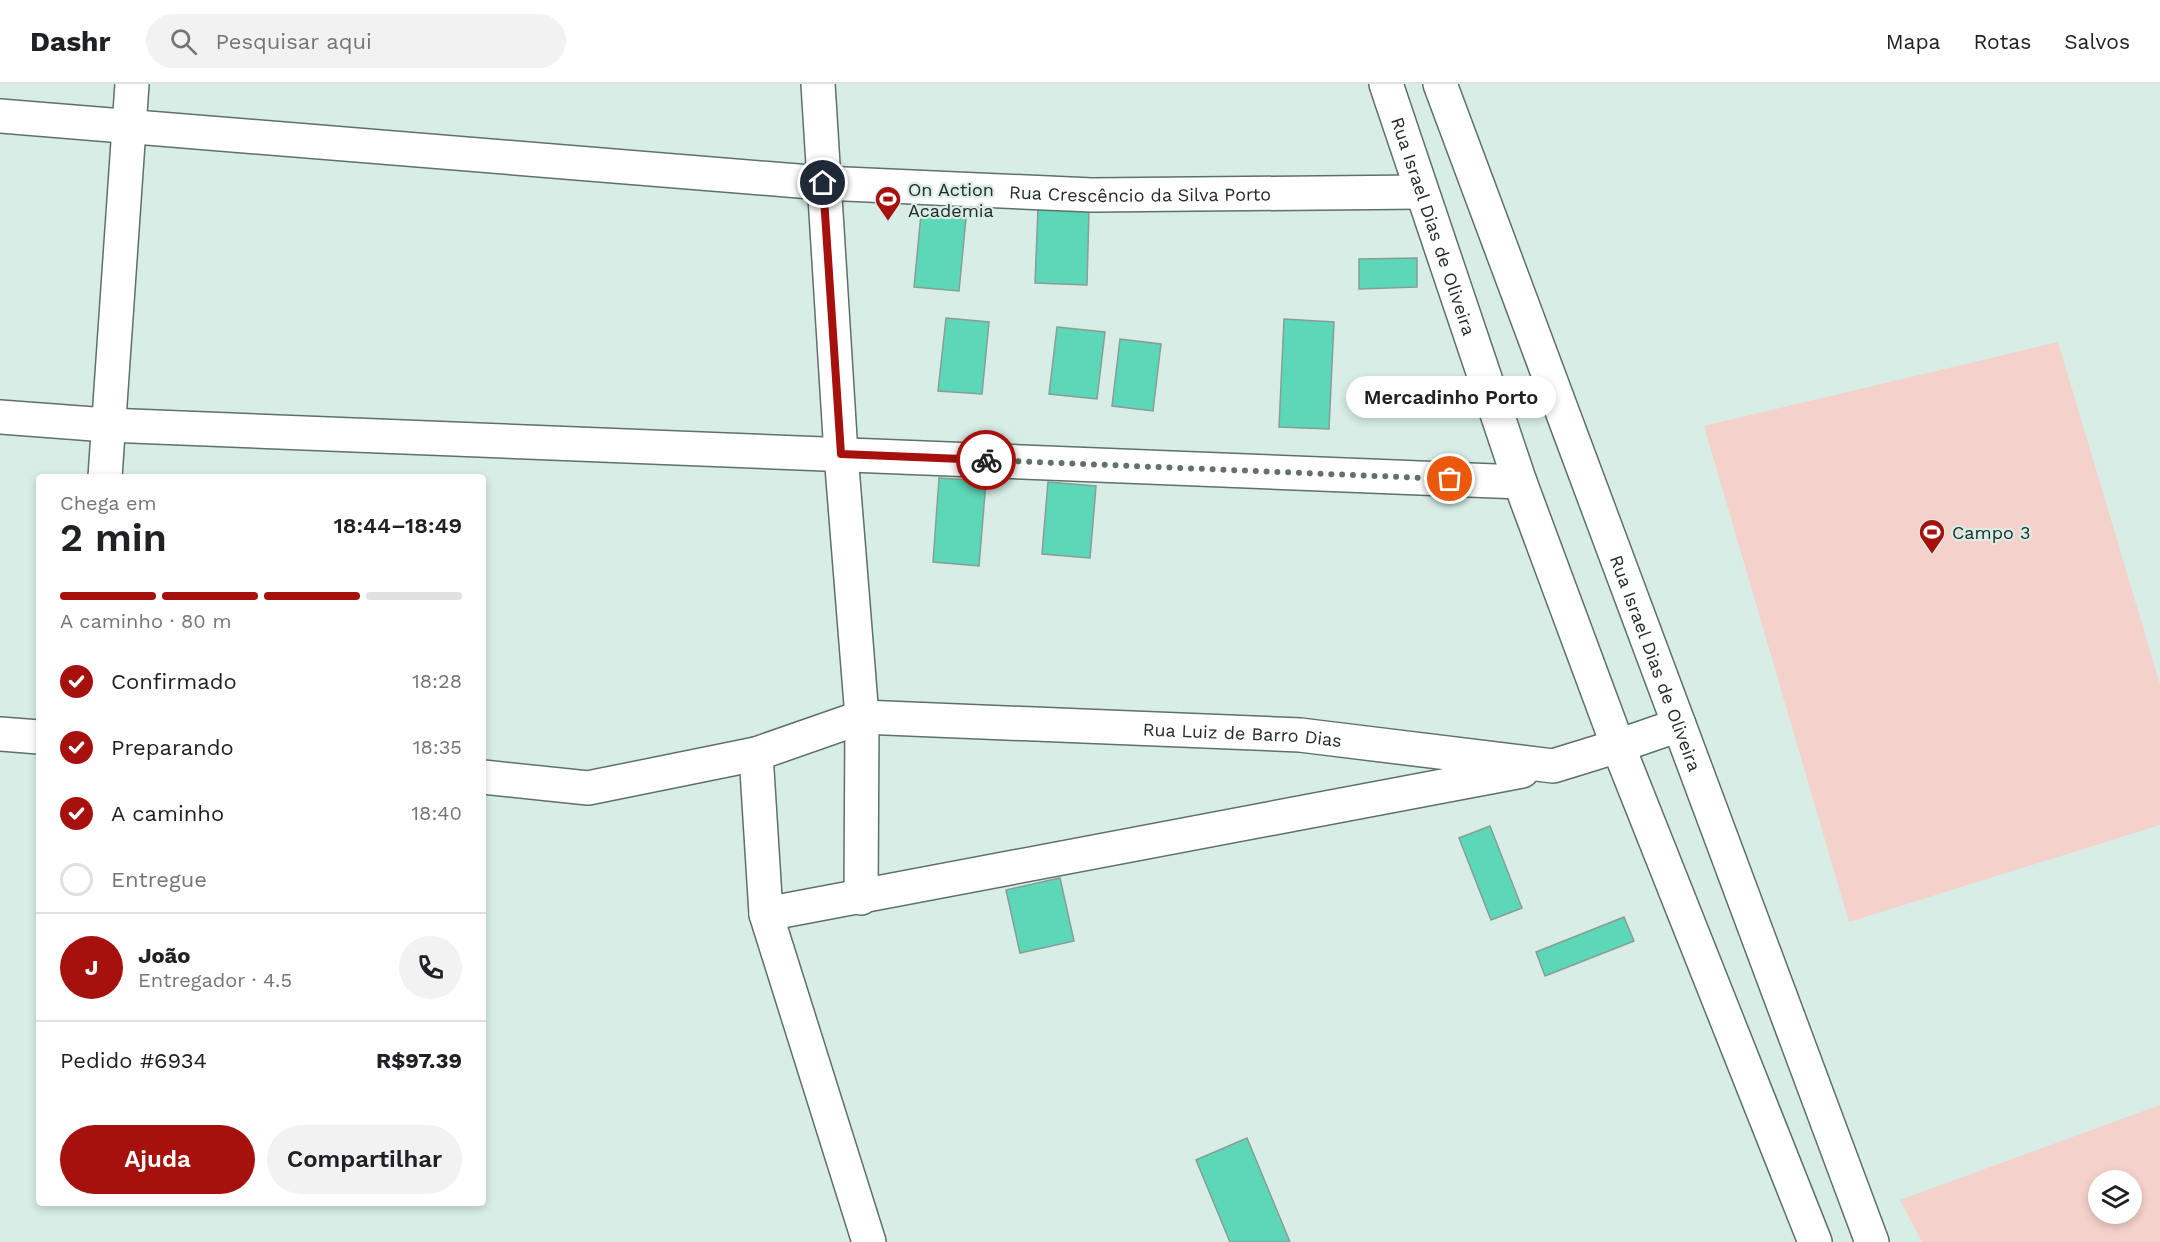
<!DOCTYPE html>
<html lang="pt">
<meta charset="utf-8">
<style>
body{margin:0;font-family:"Work Sans",sans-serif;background:#f2f2f2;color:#202124;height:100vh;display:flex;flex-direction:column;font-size:22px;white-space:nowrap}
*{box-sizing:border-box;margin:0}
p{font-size:20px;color:#757577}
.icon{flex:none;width:33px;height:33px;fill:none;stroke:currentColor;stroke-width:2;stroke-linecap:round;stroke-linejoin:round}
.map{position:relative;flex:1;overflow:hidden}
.details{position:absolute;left:36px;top:390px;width:450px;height:732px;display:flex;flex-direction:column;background:#fff;border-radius:6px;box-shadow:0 3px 9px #0003}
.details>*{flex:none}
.controls{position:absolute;left:2088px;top:1086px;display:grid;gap:12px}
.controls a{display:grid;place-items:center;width:54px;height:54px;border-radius:50%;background:#fff;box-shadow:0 3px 9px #0003;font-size:30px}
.pin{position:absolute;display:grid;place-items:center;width:51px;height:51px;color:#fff;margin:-26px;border:3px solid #fff;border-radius:50%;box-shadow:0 2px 6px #0007}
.courier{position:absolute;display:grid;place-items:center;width:60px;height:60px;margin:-30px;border:4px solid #a6110d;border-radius:50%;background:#fff;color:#222;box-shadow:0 2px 8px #0007}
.bubble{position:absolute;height:42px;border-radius:21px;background:#fff;box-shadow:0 3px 9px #0003;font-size:20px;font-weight:600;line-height:42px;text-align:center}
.head em{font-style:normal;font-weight:600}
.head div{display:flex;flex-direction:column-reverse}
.head{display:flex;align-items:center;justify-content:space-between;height:102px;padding:0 24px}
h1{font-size:39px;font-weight:600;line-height:45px}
.bar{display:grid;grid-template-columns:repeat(4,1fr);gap:9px 6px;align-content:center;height:72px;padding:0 24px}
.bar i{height:8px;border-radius:4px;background:#e0e0e0}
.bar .active{background:#a6110d}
.bar p{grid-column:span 4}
.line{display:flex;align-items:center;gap:15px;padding:0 24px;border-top:2px solid #e0e0e0}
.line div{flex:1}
.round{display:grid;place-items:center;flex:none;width:63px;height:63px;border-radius:32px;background:#f2f2f2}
ol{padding:0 24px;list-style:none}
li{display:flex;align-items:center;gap:18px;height:66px}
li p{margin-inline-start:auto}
li .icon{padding:6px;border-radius:50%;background:#a6110d;color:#fff;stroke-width:4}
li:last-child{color:#757577}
li i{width:33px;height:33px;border:3px solid #e0e0e0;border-radius:50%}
.button{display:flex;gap:12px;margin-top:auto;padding:12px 24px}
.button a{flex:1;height:69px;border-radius:36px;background:#a6110d;color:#fff;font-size:24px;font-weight:600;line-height:69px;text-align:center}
.button a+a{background:#f2f2f2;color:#202124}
header{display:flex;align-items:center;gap:36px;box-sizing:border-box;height:84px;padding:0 30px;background:#fff;border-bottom:2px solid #e0e0e0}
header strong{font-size:28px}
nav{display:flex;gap:33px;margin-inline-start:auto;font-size:21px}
.search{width:420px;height:54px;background:#f2f2f2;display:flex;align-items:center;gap:15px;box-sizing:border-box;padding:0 21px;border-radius:33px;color:#757577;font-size:22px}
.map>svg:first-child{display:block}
.green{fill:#f5d1cb;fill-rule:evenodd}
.building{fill:#5cd7b7;stroke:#889d96;stroke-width:1.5}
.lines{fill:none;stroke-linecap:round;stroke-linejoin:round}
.street-casing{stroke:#5d706a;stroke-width:36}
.secondary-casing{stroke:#5d706a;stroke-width:36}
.street{stroke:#fff;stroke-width:33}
.secondary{stroke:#fff;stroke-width:33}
.done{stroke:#63706c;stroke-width:6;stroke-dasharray:0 10.8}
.route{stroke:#a6110d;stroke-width:8}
.labels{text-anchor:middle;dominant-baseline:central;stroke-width:4.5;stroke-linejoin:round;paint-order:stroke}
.poi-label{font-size:18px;fill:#242c2a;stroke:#d7ede6;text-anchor:start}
.street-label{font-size:18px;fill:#242c2a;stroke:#d7ede6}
</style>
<header>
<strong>Dashr</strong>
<div class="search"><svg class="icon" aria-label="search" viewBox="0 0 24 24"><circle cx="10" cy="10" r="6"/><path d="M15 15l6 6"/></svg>Pesquisar aqui</div>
<nav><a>Mapa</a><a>Rotas</a><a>Salvos</a></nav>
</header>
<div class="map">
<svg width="2160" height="1158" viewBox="0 0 2160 1158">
<rect width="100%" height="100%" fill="#d7ede6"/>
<path class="green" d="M2058,258L2160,600V741L1849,838L1704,342Z
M2160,1021V1158H1922L1900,1116ZM2098,1096H2132V1130H2098Z"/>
<path class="building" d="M1038,124L1089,126L1087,201L1035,199Z
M921,130L966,134L959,207L914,203Z
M1417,174V203L1359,205V175Z
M946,234L989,238L982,310L938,307Z
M1284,235L1334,238L1329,345L1279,343Z
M1057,243L1105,248L1097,315L1049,310Z
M1120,255L1161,260L1153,327L1112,322Z
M939,394L986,397L979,482L933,478Z
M1048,398L1096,402L1090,474L1042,470Z
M1490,742L1522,824L1491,836L1459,754Z
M1060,794L1074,857L1020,869L1006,806Z
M1624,833L1634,857L1545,892L1536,868Z
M1247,1054L1290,1158H1230L1196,1076Z"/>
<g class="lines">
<g class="street-casing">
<g id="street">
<path d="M818,0L841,370L862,633L861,814"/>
<path id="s1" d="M0,32L823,99L1092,111L1421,108"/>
<path d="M0,333L107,341L1520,398"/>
<path d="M105,393L132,0"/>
<path d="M0,650L39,653"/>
<path d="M756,670L766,830L869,1158"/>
<path id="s2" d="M483,693L588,704L756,670L862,633L1300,651L1553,682L1618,662"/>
<path d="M766,830L1522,687"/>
</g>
</g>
<g class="secondary-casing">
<g id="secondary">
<path id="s3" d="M1386,0L1520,398L1618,662L1815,1158"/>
<path id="s4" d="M1440,0L1872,1158"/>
<path d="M1618,662L1679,641"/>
</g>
</g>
<use href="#street" class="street"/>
<use href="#secondary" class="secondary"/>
</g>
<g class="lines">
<path class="done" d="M986,376L1450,395"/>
<path class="route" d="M823,99L841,370L986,376"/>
</g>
<defs>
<g id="stadium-pin" transform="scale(1.35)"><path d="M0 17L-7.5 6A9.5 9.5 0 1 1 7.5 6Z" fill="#a6110d" stroke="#d7ede6"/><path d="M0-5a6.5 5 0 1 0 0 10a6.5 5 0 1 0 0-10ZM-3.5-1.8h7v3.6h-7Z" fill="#fff"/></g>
</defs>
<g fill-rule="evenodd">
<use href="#stadium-pin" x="888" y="115"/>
<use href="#stadium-pin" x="1932" y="448"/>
</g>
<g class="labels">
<g class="poi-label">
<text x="908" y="105">On Action<tspan x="908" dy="21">Academia</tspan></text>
<text x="1952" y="448">Campo 3</text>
</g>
<g class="street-label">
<text stroke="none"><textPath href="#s1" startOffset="1143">Rua Crescêncio da Silva Porto</textPath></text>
<text stroke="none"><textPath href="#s3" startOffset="150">Rua Israel Dias de Oliveira</textPath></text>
<text stroke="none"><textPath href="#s4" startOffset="618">Rua Israel Dias de Oliveira</textPath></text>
<text stroke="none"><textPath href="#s2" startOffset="770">Rua Luiz de Barro Dias</textPath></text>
</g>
</g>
</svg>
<div class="controls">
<a><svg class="icon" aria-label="layers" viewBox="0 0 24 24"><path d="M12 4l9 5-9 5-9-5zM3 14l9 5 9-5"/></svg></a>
</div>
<div class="pin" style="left:1450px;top:395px;background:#ea580c"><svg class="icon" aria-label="bag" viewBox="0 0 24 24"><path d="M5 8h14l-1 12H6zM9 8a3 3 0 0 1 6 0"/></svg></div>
<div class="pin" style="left:823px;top:99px;background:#1f2937"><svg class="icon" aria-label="home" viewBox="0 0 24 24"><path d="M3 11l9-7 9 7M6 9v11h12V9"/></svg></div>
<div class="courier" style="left:986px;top:376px"><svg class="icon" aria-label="bike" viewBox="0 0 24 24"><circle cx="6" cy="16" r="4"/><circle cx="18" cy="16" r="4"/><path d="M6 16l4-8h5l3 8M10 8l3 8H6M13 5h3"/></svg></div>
<div class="bubble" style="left:1346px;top:292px;width:210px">Mercadinho Porto</div>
<section class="details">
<div class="head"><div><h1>2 min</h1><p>Chega em</p></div><em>18:44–18:49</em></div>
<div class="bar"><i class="active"></i><i class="active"></i><i class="active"></i><i></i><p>A caminho · 80 m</p></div>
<ol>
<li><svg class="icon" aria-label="check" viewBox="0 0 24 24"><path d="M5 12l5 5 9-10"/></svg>Confirmado<p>18:28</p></li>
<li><svg class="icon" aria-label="check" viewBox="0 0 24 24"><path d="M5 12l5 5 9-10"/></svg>Preparando<p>18:35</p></li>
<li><svg class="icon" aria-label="check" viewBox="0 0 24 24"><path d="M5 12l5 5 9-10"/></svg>A caminho<p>18:40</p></li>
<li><i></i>Entregue</li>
</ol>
<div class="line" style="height:108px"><b class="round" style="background:#a6110d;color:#fff">J</b><div><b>João</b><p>Entregador · 4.5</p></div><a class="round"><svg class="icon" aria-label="phone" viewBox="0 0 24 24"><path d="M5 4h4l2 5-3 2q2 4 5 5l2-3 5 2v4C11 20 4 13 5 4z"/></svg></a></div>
<div class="line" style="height:78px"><div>Pedido #6934</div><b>R$97.39</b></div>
<div class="button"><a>Ajuda</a><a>Compartilhar</a></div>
</section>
</div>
